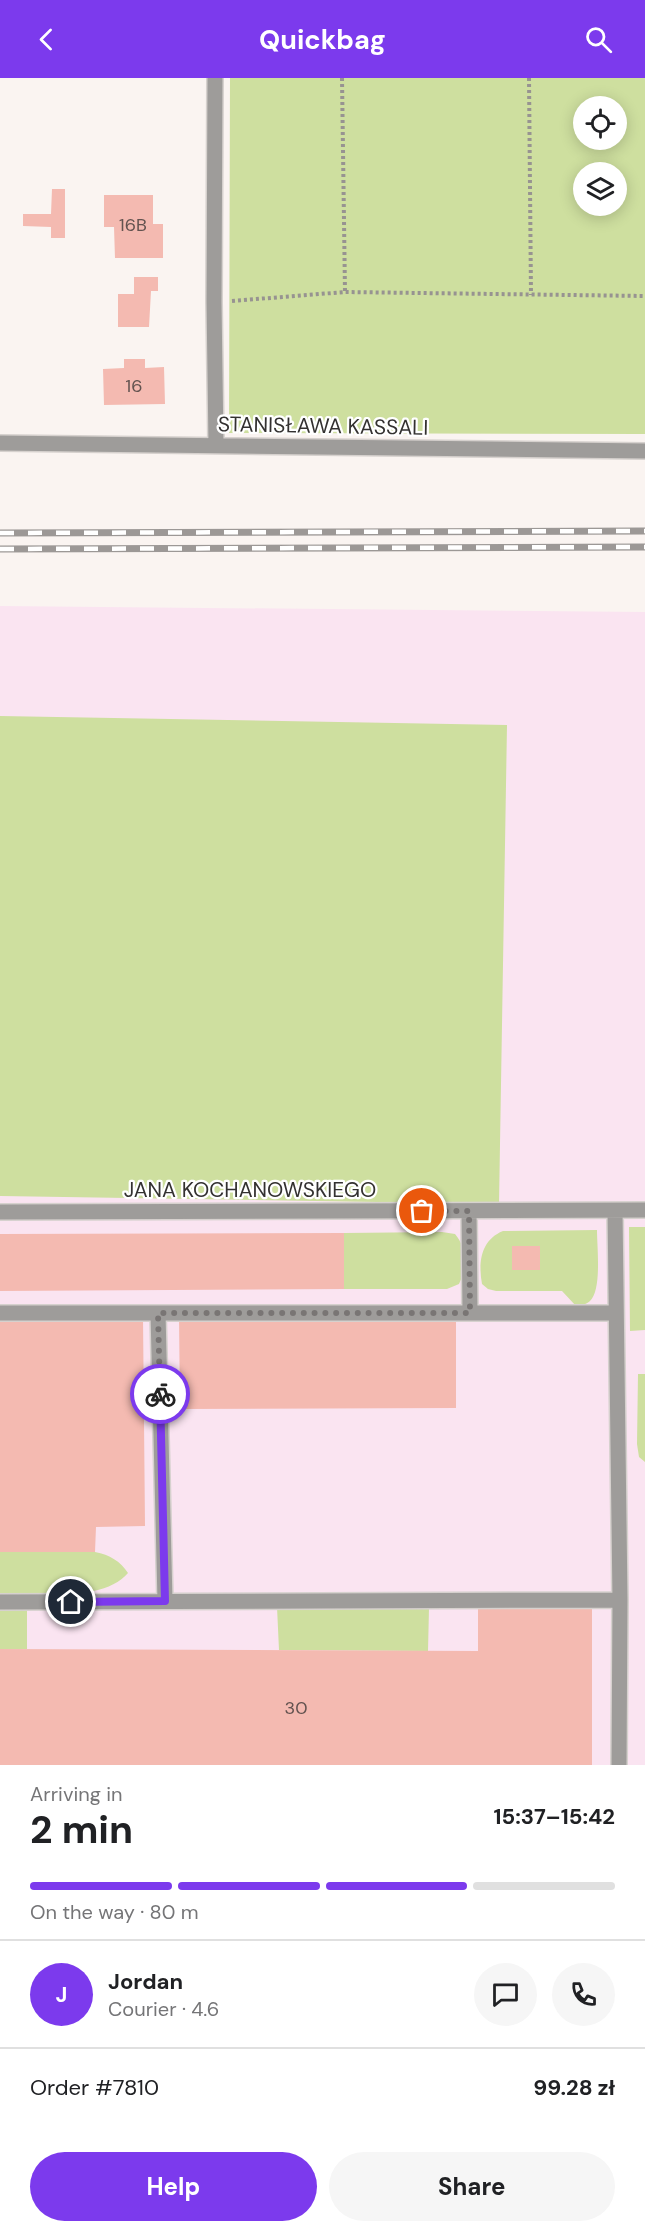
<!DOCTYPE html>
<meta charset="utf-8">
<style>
body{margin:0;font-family:"DM Sans",sans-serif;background:#f6f6f6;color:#202124;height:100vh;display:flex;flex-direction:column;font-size:22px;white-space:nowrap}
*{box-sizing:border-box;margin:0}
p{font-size:20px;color:#757577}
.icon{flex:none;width:33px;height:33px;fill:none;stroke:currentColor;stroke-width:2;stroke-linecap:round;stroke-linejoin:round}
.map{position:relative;height:1687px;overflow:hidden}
.panel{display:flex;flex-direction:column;background:#fff;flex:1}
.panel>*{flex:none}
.tools{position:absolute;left:573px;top:18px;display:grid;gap:12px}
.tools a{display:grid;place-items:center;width:54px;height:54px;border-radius:50%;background:#fff;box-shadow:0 3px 15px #0003;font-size:30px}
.pin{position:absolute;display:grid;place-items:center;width:51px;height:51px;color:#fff;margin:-26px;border:3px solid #fff;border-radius:50%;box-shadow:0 2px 6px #0007}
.courier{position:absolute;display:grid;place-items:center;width:60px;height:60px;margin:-30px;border:4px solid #7c3aed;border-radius:50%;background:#fff;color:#222;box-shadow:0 2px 8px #0007}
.overview em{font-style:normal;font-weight:700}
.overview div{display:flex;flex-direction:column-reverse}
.overview{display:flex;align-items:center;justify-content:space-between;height:102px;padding:0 30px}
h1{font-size:39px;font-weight:700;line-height:45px}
.bar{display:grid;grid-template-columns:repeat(4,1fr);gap:9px 6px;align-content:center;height:72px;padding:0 30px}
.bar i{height:8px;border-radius:4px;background:#e0e0e0}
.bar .active{background:#7c3aed}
.bar p{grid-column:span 4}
.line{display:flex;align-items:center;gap:15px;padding:0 30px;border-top:2px solid #e0e0e0}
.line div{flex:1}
.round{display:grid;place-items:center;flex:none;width:63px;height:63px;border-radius:32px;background:#f6f6f6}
.primary-button{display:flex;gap:12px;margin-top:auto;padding:12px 30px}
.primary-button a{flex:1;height:69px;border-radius:36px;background:#7c3aed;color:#fff;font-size:24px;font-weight:700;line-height:69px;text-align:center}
.primary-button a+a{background:#f6f6f6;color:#202124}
header{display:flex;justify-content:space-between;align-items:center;height:78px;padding:0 30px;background:#7c3aed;color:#fff;font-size:27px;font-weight:700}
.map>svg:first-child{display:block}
.industrial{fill:#fae4f1}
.green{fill:#cedf9f;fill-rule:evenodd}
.building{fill:#f4bab1}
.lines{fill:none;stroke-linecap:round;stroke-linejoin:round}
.minor-casing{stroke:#d6d1ce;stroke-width:18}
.path{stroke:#979391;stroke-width:4;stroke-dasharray:3 3;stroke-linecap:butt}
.minor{stroke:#9e9c9a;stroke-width:15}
.rail-casing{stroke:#9c9896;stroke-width:7}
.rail{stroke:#fff;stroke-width:4.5;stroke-dasharray:14;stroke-linecap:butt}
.done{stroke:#797574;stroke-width:6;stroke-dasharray:0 10.8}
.route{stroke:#7c3aed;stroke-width:8}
.labels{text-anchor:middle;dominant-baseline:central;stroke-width:4.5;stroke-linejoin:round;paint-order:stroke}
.number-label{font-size:18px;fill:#635350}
.street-label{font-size:21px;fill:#333130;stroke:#fff}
</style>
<header><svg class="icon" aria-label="back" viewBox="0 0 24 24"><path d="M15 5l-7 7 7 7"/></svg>Quickbag<svg class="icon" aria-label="search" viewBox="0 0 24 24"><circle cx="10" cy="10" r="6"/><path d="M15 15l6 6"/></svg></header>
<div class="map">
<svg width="645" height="1687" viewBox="0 0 645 1687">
<rect width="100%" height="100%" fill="#faf4f1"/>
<path class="industrial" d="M0,528L645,534V1687H0Z"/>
<path class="green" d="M230,0H645V356L229,355ZM584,28H616V62H584ZM584,94H616V128H584Z
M0,638L507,647L499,1126L0,1118Z
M629,1149H645V1252L630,1253Z
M597,1152C597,1169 602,1212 590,1223C586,1227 581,1227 576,1228L562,1213H496L488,1211L482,1206C478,1184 481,1162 503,1153Z
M442,1154L455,1156C467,1170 467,1190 459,1206L447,1211H344V1155Z
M638,1296H645V1384L639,1379L637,1366Z
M0,1474H95C110,1477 120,1483 128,1495C104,1524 36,1516 0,1516Z
M277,1529L429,1530L428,1573L279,1572Z
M0,1531H27V1571H0Z"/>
<path class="building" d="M52,111H65V160H51V149L23,148V136H51Z
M104,117H153V146H163V180H115L114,149H104Z
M134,199H158V213H151L149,249H118V216H134Z
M124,281H145V290L164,289L165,326L104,327L103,291L124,290Z
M344,1155V1211L0,1213V1156Z
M512,1168H540V1192H512Z
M143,1239L145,1448L96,1449L95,1474H0V1240Z
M179,1239L456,1240V1330L180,1331Z
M478,1528H592V1687H0V1571L478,1573Z"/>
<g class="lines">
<g class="minor-casing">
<path id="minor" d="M215,0L214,224L216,367
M0,365L645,373
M469,1133L470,1235
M615,1133L620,1522L619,1687
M0,1134L645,1132
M0,1235H616
M158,1235L165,1523
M0,1524L620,1522"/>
</g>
<path class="path" d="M342,0L345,214
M529,0L531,217
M232,223L345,214L645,218"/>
<use href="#minor" class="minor"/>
<g class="rail-casing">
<path id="rail" d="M0,455L645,453
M0,471L645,469"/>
</g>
<use href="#rail" class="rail"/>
</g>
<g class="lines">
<path class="done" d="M160,1316L158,1235H470L469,1133H422"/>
<path class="route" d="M71,1524L165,1523L160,1316"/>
</g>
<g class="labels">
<g class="number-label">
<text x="133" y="147">16B</text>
<text x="134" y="308">16</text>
<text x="296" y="1630">30</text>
</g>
<g class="street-label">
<text transform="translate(323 348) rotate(1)">STANISŁAWA KASSALI</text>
<text x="250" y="1112">JANA KOCHANOWSKIEGO</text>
</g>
</g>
</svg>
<div class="tools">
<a><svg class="icon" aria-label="locate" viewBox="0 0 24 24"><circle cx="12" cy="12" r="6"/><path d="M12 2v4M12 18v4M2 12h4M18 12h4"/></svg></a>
<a><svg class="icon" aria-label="layers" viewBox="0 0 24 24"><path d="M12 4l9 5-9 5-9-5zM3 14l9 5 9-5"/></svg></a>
</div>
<div class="pin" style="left:422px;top:1133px;background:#ea580c"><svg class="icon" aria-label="bag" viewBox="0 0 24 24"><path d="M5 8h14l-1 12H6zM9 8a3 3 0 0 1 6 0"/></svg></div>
<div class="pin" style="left:71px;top:1524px;background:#1f2937"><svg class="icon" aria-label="home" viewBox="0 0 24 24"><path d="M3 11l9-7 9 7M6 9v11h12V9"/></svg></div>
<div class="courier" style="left:160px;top:1316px"><svg class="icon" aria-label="bike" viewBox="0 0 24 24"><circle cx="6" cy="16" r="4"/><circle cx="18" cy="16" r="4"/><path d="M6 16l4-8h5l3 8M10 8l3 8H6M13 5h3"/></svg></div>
</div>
<section class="panel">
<div class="overview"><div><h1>2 min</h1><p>Arriving in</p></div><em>15:37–15:42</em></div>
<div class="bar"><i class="active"></i><i class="active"></i><i class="active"></i><i></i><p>On the way · 80 m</p></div>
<div class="line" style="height:108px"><b class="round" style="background:#7c3aed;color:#fff">J</b><div><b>Jordan</b><p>Courier · 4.6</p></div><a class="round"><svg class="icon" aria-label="chat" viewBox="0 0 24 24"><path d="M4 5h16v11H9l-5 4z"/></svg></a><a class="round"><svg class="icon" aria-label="phone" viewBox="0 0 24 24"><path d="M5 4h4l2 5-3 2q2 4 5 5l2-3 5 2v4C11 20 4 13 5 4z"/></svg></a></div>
<div class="line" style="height:78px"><div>Order #7810</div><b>99.28 zł</b></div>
<div class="primary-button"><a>Help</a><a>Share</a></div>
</section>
